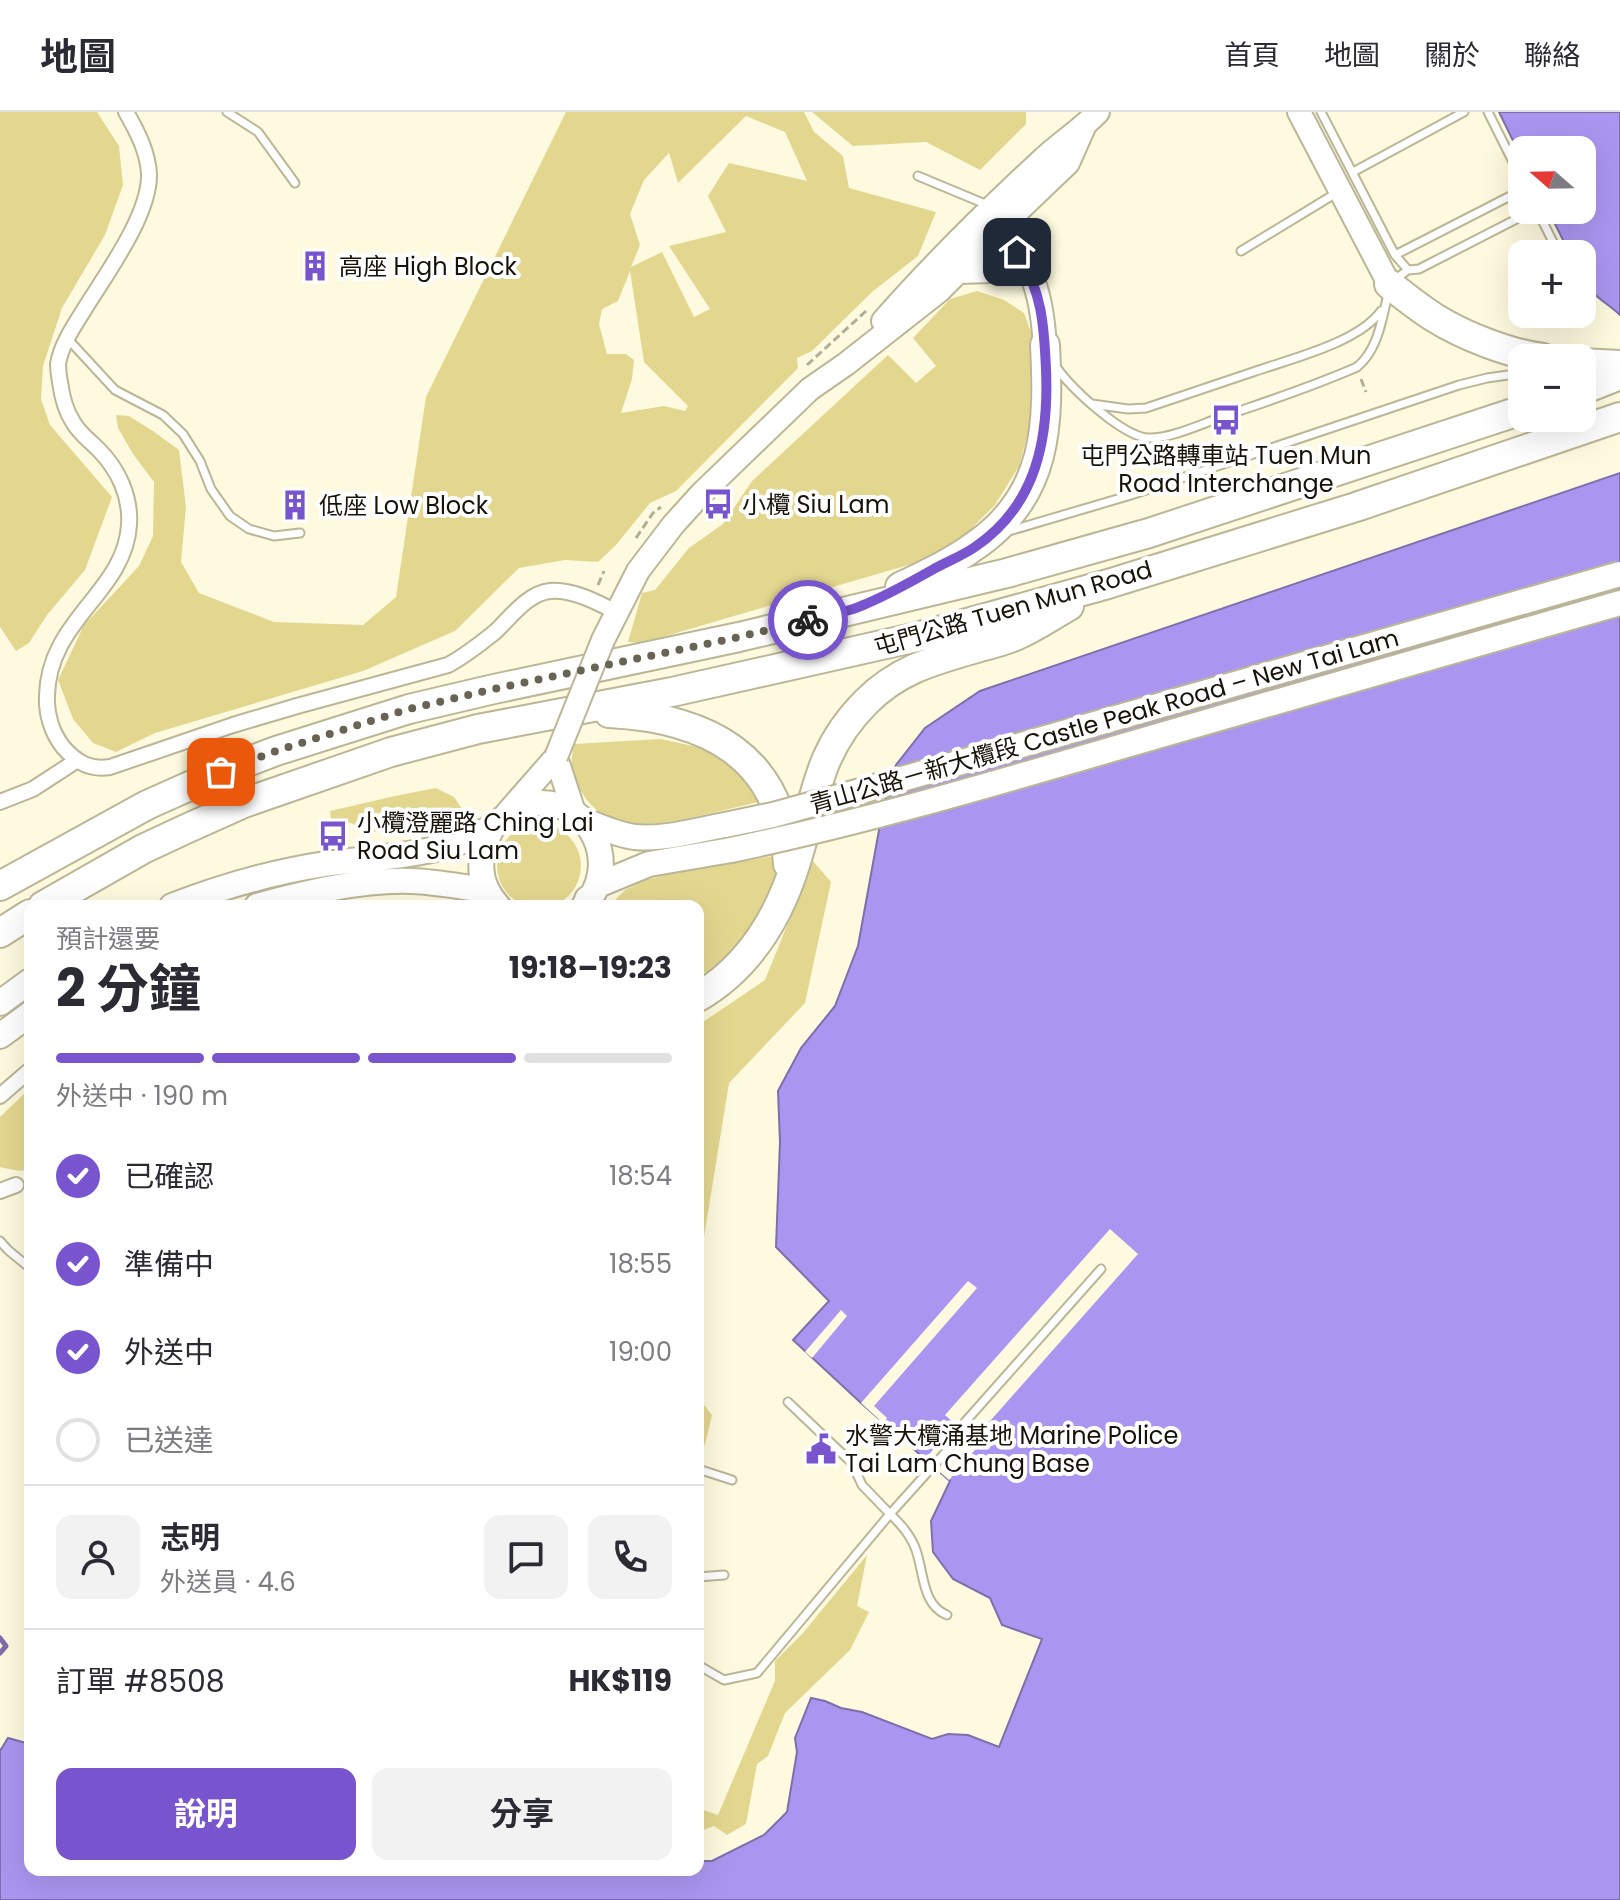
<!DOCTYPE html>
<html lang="zh-TW">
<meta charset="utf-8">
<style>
body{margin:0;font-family:Poppins,"Noto Sans TC",sans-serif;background:#f2f2f3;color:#2b2b33;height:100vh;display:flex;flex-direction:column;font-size:30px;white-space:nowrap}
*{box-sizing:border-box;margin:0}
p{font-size:26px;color:#7c7c81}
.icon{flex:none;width:44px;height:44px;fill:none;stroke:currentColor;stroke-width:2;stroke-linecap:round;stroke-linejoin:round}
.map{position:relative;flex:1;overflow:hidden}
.details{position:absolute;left:24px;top:788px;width:680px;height:976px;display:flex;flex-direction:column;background:#fff;border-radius:16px;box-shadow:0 8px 32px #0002}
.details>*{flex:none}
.needle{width:52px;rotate:290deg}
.buttons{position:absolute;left:1508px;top:24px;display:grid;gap:16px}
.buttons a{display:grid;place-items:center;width:88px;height:88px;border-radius:16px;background:#fff;box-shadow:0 8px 32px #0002;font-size:40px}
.pin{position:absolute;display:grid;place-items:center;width:68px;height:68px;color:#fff;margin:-34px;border-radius:16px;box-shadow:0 4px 12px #0006}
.courier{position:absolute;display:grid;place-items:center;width:80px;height:80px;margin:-40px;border:6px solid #7854ce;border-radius:50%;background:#fff;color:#222;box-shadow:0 2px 10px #0007}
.summary em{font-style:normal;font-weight:700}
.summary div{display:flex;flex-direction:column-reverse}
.summary{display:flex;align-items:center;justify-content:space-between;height:136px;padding:0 32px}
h1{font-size:52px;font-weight:700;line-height:60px}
.bar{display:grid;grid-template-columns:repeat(4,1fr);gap:12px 8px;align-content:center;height:96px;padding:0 32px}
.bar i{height:10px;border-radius:6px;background:#e1e1e2}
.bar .on{background:#7854ce}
.bar p{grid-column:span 4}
.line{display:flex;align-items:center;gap:20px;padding:0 32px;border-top:2px solid #e1e1e2}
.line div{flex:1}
.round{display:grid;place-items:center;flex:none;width:84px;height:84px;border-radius:16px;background:#f2f2f3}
ol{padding:0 32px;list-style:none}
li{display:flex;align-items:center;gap:24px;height:88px}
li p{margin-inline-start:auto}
li .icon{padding:8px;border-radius:50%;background:#7854ce;color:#fff;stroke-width:4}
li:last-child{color:#7c7c81}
li i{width:44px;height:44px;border:4px solid #e1e1e2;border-radius:50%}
.action{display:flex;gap:16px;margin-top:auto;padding:16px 32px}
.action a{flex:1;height:92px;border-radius:16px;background:#7854ce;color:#fff;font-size:32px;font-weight:700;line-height:92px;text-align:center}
.action a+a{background:#f2f2f3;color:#2b2b33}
header{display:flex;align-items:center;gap:48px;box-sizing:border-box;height:112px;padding:0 40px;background:#fff;border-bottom:2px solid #e1e1e2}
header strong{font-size:38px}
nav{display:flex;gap:44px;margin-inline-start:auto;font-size:28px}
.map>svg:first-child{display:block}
.green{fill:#e3d790;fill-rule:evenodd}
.water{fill:#aa96f0;stroke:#7e6fab;stroke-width:2}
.pier{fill:#fefadf}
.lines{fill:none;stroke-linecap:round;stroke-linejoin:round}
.stream{stroke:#7e6fab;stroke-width:5}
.lane-casing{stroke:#bbb696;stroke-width:11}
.street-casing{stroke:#bbb696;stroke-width:18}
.secondary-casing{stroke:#bbb696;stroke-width:26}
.primary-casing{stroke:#bbb696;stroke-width:28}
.highway-casing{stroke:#bbb696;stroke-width:32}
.path{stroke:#b1ae98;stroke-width:3;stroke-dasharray:8 4;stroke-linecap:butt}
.lane{stroke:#fff;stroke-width:7}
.street{stroke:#fff;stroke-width:14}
.secondary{stroke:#fff;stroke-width:22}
.primary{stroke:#fff;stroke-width:24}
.highway{stroke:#fff;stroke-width:28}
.secondary-bridge-casing{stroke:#bbb696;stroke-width:26;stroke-linecap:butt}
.primary-bridge-casing{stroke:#bbb696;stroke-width:28;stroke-linecap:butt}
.secondary-bridge{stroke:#fff;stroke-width:22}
.primary-bridge{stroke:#fff;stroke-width:24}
.done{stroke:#676454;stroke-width:8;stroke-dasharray:0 14.4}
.route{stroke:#7854ce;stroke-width:10}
.labels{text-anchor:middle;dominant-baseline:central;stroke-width:8;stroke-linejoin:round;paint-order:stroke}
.poi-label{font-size:24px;fill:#161409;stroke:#fff;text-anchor:start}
.street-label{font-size:24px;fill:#161409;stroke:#fff}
</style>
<header>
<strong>地圖</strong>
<nav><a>首頁</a><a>地圖</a><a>關於</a><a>聯絡</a></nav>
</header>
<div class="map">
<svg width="1620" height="1788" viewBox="0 0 1620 1788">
<rect width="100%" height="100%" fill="#fefadf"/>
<path class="green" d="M0,0H97L119,34L123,73L105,123L62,196L43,254L41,287L50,313L112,385L85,458L47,503L29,531L16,539L0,515Z
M566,0H804L814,20L843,44L849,76L936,100L918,144L872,180L812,239L797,246L798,256L676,379L650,391L616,433L598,450L565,448L519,456L455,519L363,559L155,621L116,640L93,631L73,607L58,568L84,513L139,454L153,424L154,370L133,342L118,316L116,303L129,304L153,319L179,338L186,395L181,450L199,481L274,510L363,513L396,485L426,285ZM746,4L785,20L807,69L729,51L708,84L726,120L669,134L710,197L694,205L662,140L631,155L640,133L630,102L644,68L669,41L678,71ZM630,159L644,250L688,294L685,299L664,294L621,301L632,267L634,248L626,242H607L599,212L602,197L618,189Z
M812,0H1026V12L980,58L926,30L853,34Z
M977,179L1004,188L1024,201L1031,220L1030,314L1019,354L995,393L964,424L922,449L642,531L628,530L642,481L655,478L689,436L723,412L752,369L888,243L916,271L936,254L913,226L950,187Z
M661,627L720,640L738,654L763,689C743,694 723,698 703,703C660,712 607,725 581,679C570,661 570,653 574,632Z
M436,676L454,685L462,697L427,712L368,721L351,711L331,707L330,699L395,684Z
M497 754a42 42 0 1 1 84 0a42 42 0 1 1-84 0Z
M780,743L774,770L754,820L711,860L698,861V794H609L625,778L645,768L668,762Z
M813,749L831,770L805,891L729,971L698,1162V911L706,908L765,868Z
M30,976V1057C21,1061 9,1057 0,1055V1005Z
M698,1285L712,1303L705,1333L698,1329Z
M867,1443L857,1494L869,1500L850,1538L785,1601L768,1644L757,1652L746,1712L727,1723L714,1714L698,1720V1696L718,1703L775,1569V1549L803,1521Z"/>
<path class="water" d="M1499,0H1620V203C1608,191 1586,181 1582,163C1581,157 1582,148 1582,142H1570L1548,98H1582V38H1522V47Z
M1620,361V1788H0V1639L8,1626L30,1632V1758H698V1749H712L764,1723L787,1700L797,1640L795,1626L811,1586L825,1589L841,1596L862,1600L932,1627L948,1622L968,1623L999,1635L1042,1527L1002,1513L990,1486L953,1467L933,1440L931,1409L950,1369L861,1291L793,1228L829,1189L776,1135L780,1030L778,979L801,936L835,894L858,834L883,696L896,653L925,616L980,579Z"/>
<path class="pier" d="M1110,1117L1138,1142L975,1326L981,1331L949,1368L925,1347L955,1312L945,1303Z
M968,1169L977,1176L874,1294L887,1306L883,1311L861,1291Z
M841,1198L847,1204L812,1246L805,1240Z"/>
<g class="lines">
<path class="stream" d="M0,1526L6,1534L0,1541"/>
<g class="lane-casing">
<path id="lane" d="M227,0L258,20L295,71
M1321,0L1395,143L1408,158
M1488,0L1522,68
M1353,60L1464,0
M918,64L990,94
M1537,98L1559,142
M1241,139L1338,80
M1395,143L1522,78
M1394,168L1408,158L1419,157L1534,98
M67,226L115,278L163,303L183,322L200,349L211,377L230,404L249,417L274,424L300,421
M1057,256C1072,277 1122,324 1148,326C1169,327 1199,313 1219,306C1265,290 1312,275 1357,255C1378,238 1382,207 1388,182
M1092,292L1128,297L1146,296C1182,284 1218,272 1253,260C1290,247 1358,231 1381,199
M1009,419L1131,383L1459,273L1487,266L1522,261
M0,1129L8,1138L30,1156
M698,1357L732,1368
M698,1465L724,1463
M947,1503C922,1493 924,1461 916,1438C911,1424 900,1411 890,1402L962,1322L965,1310L1101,1157
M698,1553L724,1568L757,1561L890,1402L862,1373L852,1351L788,1290"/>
</g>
<g class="street-casing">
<path id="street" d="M126,0C137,19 148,40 149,62C150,103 106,162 84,198C74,214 61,233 58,252C58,258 59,265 60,270C62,285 65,298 73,310C79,321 89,328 98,337C118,357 131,384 129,413C125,480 48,508 47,584C46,602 52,621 63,635C77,651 90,658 110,655L233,613L297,594L448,553C465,544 480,532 495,520C510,506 528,481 550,479C572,477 597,490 616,500
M0,690L33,677L76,649
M0,984L30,958
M0,1079L16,1073"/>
</g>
<g class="secondary-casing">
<path id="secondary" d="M1299,0L1389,172
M995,104C1003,124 1019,139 1029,158C1040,181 1043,207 1045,233
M958,160L1029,158
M883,209C933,152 987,99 1042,48C1060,31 1081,18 1098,0
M603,528L638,459L673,413L701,382L810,277L846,252L939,179L958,160L1000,116L1068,51L1084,15
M556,645L574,700
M507,701L556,645"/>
</g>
<g class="primary-casing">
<path id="primary" d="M1182,617L1620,491
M585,709C601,715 618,723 635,725C664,728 696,718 725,713
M493,714C478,742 475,769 498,794
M598,773L649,752L731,738
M172,794C221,775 272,760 325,752C367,746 410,745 451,733C465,729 478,723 490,716C508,705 514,692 538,691C593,688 621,755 584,794
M257,794C305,781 362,767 412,769C437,770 462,775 487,778
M0,891L30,869
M0,924L30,902"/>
</g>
<g class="highway-casing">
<path id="highway" d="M1389,172C1404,184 1419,196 1435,206C1464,224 1510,242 1543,246
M1582,251L1620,253
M1582,278L1620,263
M900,475C925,463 953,450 976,433C1048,383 1049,312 1045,233
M609,601C707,606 783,644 788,752
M0,774L147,693L221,660L276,639L409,597L494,577L739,525L1007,461L1149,421L1522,298
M43,794L143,737L188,716L244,691L391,640L478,617L672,580L917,525L1108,472L1356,395L1620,305
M588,794L589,788
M0,821L30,802
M698,885C749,855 779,805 796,750C816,687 816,640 866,590C900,556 936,548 980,535C992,532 1004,529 1015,524C1034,516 1051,504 1069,494"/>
</g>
<path class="path" d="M807,253L866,199
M1361,267L1366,280
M1158,337L1162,349
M636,426L653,401L661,395
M598,473L604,459"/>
<use href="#lane" class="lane"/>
<use href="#street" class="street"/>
<use href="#secondary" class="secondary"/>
<use href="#primary" class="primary"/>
<use href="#highway" class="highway"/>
<g class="secondary-bridge-casing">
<path id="secondary-bridge" d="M556,645L603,528"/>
</g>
<g class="primary-bridge-casing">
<path id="primary-bridge" d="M725,713L773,703L860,679L1620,462
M731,738C884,706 1032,660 1182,617"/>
</g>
<use href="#secondary-bridge" class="secondary-bridge"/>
<use href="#primary-bridge" class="primary-bridge"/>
</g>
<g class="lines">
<path class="done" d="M221,660L276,639L409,597L494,577L739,525L808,508"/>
<path class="route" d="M808,508C826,504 845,501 861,494C886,484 909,471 932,458C946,450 962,444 975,435C1037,393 1049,326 1046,257C1044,212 1042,179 1017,140"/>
</g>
<defs>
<g id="building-bare" transform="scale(2.4)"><path d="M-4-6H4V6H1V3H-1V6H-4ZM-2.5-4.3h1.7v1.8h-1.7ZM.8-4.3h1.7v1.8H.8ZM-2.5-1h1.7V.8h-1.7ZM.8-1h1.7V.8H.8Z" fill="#7854ce" stroke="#fff" stroke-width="2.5" paint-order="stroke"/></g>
<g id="bus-bare" transform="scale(2.4)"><path d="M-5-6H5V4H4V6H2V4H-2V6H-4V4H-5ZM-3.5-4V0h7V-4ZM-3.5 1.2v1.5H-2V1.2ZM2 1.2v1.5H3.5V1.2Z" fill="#7854ce" stroke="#fff" stroke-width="2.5" paint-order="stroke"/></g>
<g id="civic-bare" transform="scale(2.4)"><path d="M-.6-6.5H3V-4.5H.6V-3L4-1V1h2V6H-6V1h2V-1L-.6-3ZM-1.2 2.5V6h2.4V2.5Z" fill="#7854ce" stroke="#fff" stroke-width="2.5" paint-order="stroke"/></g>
</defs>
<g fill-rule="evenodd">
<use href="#building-bare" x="315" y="154"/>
<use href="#bus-bare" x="1226" y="308"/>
<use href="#bus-bare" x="718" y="392"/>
<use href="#building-bare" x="295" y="393"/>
<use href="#bus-bare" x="333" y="724"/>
<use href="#civic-bare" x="821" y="1337"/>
</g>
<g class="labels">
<g class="poi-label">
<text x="339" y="154">高座 High Block</text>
<text x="1226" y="343" text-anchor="middle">屯門公路轉車站 Tuen Mun<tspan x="1226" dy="28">Road Interchange</tspan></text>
<text x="742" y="392">小欖 Siu Lam</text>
<text x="319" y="393">低座 Low Block</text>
<text x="357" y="710">小欖澄麗路 Ching Lai<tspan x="357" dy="28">Road Siu Lam</tspan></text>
<text x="845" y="1323">水警大欖涌基地 Marine Police<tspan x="845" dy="28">Tai Lam Chung Base</tspan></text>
</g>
<g class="street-label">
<text transform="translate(1013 496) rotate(-16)">屯門公路 Tuen Mun Road</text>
<text transform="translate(1104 609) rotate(-16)">青山公路－新大欖段 Castle Peak Road – New Tai Lam</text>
</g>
</g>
</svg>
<div class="buttons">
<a><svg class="needle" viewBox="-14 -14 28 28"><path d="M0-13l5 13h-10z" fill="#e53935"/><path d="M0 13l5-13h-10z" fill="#7c7c81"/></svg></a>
<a>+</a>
<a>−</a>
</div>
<div class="pin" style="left:221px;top:660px;background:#ea580c"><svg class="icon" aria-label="bag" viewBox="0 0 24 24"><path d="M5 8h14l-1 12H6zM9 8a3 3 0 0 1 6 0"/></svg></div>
<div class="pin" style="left:1017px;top:140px;background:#1f2937"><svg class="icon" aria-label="home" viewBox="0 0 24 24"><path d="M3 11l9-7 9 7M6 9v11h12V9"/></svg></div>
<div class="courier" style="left:808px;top:508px"><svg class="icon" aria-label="bike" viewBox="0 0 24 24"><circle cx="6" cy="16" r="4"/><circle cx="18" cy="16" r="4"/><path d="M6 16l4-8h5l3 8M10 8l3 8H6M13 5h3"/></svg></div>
<section class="details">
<div class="summary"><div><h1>2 分鐘</h1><p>預計還要</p></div><em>19:18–19:23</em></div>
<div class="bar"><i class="on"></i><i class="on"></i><i class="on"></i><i></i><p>外送中 · 190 m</p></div>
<ol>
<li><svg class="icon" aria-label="check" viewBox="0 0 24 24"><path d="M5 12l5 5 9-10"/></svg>已確認<p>18:54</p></li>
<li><svg class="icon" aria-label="check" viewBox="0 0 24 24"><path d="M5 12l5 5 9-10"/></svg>準備中<p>18:55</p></li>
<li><svg class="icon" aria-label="check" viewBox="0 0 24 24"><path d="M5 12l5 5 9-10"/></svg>外送中<p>19:00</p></li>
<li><i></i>已送達</li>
</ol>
<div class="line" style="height:144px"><a class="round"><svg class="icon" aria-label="person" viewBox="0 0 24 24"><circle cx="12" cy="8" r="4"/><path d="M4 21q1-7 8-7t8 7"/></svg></a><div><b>志明</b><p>外送員 · 4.6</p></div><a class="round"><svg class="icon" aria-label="chat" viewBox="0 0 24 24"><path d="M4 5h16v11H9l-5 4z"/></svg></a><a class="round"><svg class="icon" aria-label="phone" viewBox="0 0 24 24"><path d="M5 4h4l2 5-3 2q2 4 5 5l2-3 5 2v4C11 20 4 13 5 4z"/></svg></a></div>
<div class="line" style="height:104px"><div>訂單 #8508</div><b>HK$119</b></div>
<div class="action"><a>說明</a><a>分享</a></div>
</section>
</div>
